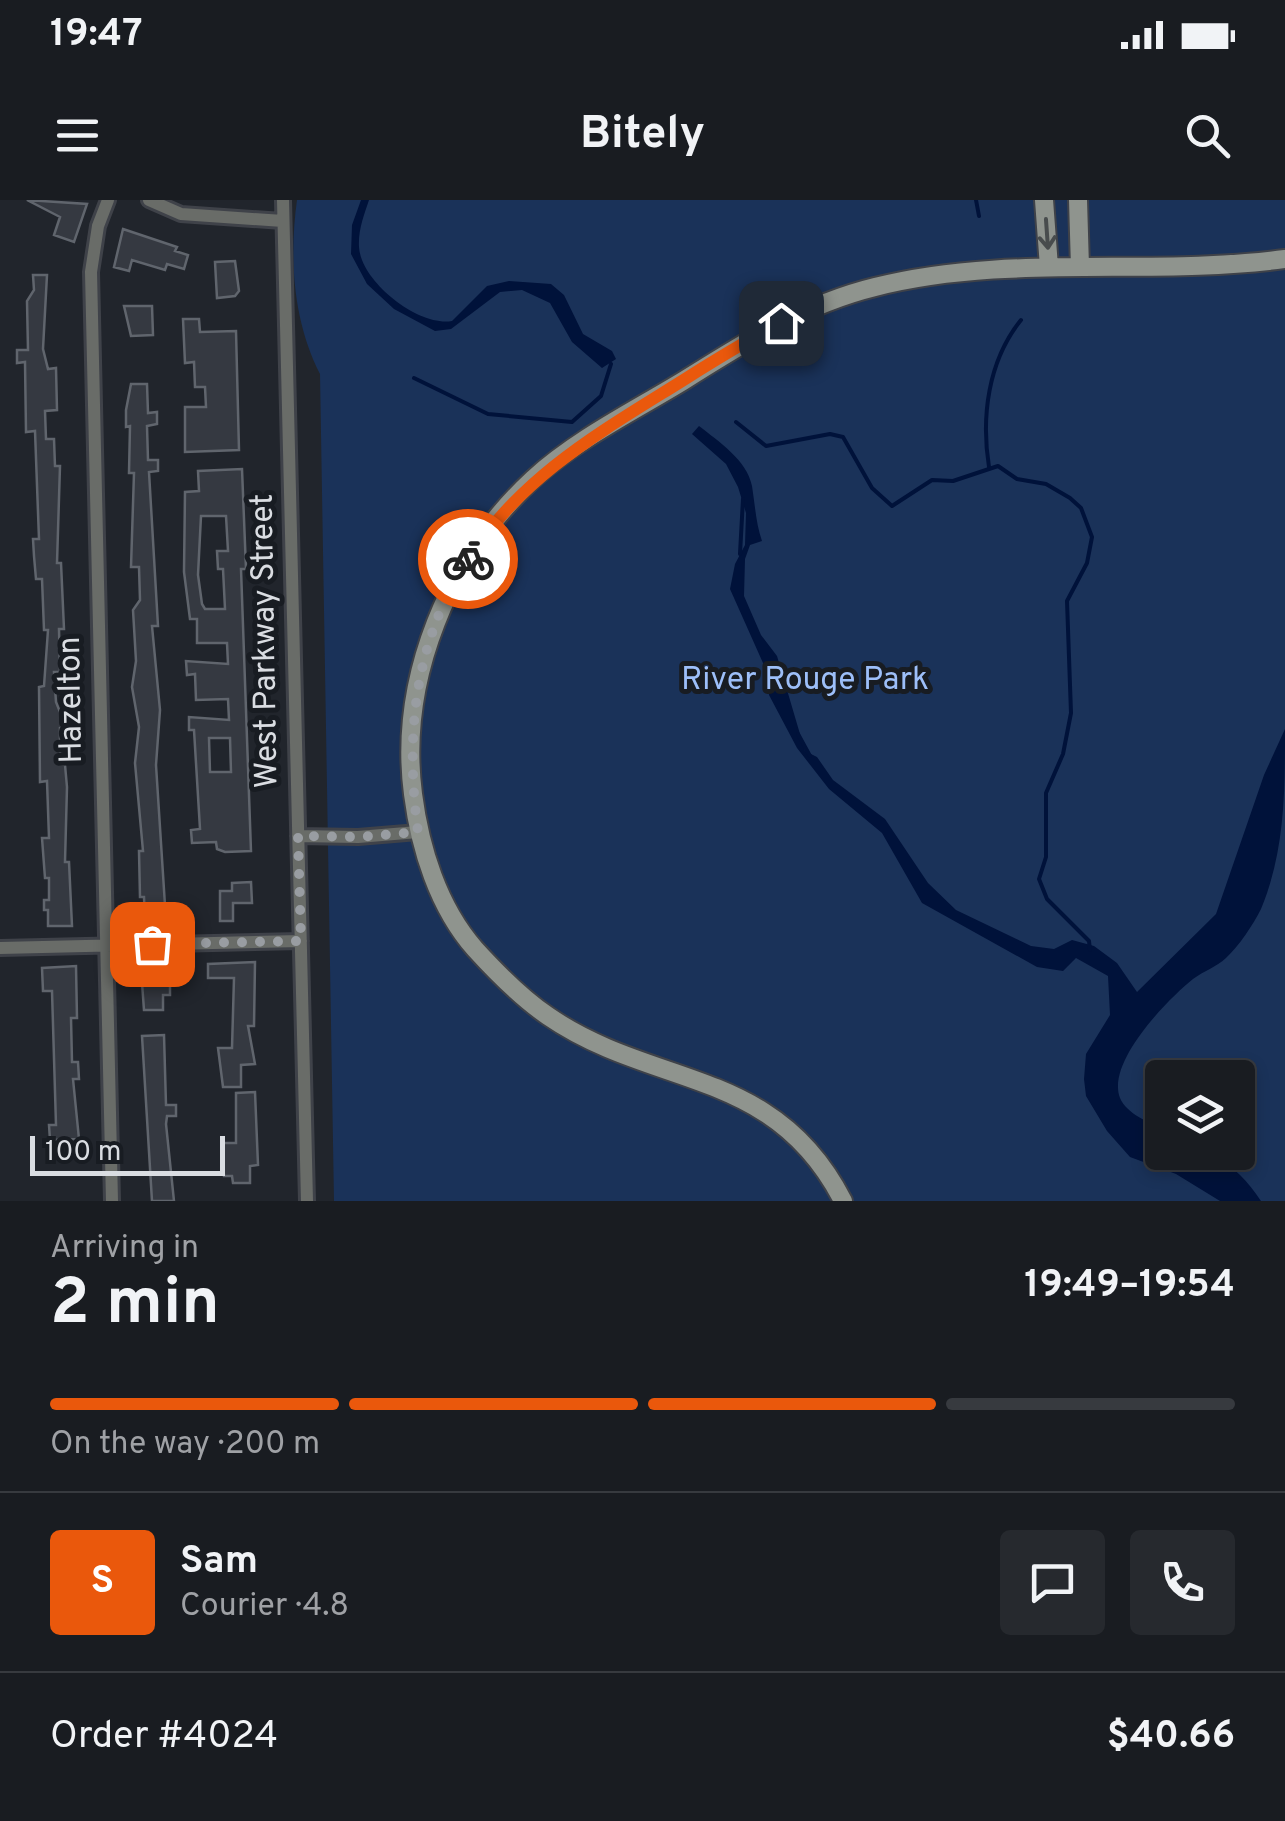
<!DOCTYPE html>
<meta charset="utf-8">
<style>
body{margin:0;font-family:Overpass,sans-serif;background:#26292e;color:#f1f3f6;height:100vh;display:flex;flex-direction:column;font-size:38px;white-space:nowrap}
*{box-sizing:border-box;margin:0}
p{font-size:32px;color:#9fa1a5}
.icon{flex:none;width:55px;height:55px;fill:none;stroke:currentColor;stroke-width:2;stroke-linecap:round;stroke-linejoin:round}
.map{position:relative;height:1001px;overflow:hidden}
.drawer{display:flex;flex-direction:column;background:#191c21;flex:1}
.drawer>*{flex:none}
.tools{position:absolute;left:1145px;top:860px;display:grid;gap:20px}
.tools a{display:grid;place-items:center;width:110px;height:110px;border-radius:10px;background:#191c21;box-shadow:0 5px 15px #0003,0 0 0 2px #373a3f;font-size:50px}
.scale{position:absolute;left:30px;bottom:25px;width:195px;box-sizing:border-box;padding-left:10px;border:5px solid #dadde2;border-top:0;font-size:28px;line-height:35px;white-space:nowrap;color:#dadde2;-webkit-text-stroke:8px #181c22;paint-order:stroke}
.pin{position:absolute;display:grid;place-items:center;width:85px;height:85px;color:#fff;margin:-42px;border-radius:20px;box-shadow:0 5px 15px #0006}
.courier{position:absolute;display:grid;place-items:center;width:100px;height:100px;margin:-50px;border:8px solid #ea580c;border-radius:50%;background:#fff;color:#222;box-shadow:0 2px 12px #0007}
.overview em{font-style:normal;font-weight:700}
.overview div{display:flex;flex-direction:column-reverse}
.overview{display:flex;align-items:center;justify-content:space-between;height:170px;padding:0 50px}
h1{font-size:65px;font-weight:700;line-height:75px}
.bar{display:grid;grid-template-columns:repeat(4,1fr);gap:15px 10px;align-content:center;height:120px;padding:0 50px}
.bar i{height:12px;border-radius:8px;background:#373a3f}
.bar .on{background:#ea580c}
.bar p{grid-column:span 4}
.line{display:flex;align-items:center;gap:25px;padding:0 50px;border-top:2px solid #373a3f}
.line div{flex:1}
.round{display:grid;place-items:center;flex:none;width:105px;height:105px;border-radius:10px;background:#26292e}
.status{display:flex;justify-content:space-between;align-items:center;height:70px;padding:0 50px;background:#191c21;direction:ltr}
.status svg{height:28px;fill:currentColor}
header{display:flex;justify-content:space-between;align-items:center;height:130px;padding:0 50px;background:#191c21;font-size:45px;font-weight:700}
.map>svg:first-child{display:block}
.green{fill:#1a3259;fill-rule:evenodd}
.water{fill:#00123a}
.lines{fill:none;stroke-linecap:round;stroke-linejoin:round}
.stream{stroke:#00123a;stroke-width:4}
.building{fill:#353941;stroke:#60656d;stroke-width:2.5;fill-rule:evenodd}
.street-casing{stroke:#3f4249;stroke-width:18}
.secondary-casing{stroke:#3f4249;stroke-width:22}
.street{stroke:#696c68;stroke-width:12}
.secondary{stroke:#8f948e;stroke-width:18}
.oneway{stroke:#484c4d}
.done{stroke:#999da2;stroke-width:10;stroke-dasharray:0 18}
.route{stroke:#ea580c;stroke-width:12}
.labels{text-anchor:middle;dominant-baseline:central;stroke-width:10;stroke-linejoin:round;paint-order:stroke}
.street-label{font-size:32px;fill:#dadde2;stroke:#181c22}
.park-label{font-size:32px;fill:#9dbff9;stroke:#181c22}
</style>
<div class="status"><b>19:47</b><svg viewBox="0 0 49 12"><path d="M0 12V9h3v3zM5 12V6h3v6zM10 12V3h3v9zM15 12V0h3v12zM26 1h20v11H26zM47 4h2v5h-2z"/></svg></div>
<header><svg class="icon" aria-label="menu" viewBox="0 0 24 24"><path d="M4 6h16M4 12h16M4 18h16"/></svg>Bitely<svg class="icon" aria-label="search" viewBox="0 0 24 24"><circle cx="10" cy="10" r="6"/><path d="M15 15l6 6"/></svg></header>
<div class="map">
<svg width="1285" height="1001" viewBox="0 0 1285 1001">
<rect width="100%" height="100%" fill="#21252c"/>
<path class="green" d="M297,0H1285V1001H334L320,174C293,121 289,58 297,0ZM1162,878H1238V952H1162Z"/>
<path class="water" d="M361,0H369C364,15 358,30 359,47C361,82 419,127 452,121L487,86L509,81L551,84L564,95L583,134L612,151L616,159L602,168L572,142L550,103L522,90L500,92L451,129L435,131L394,109L367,84L351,54L352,25Z
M699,226C718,241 747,260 752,286C755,305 756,324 762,341L750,345L745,359L744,396L761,435L777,456L805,551L817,557L833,580L885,619L928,683L956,710L1031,746L1054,749L1072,740L1094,746L1117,763L1137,792L1216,714L1264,575L1285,529C1285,592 1285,651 1261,709C1253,725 1239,746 1226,758C1216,767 1204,771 1193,779C1168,799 1106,862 1120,898C1127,914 1148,922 1162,928V952C1212,952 1232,958 1261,1001H1220L1176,974L1130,957L1107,931L1086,896L1084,879L1086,854L1110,815L1108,776L1076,758L1063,771L1037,767L922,703L882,633L829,589L797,548L769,495L767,472L730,389L735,364L745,345L746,313L738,287L726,264L692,234Z"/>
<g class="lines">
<path class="stream" d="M976,0L979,16
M414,178L488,214L572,222L601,196L611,164
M736,222L766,246L830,234L843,237L872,288L892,306L932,280L953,281L998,266L1017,279L1046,284L1070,298L1081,308L1092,337L1087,363L1067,401L1071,513L1063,554L1046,593V657L1039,679L1047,699L1089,741L1090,750
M989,267C981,217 988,161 1021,120
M740,354L743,299
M798,534L810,556"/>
</g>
<path class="building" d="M27,0L87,4L74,42L54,35L60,17Z
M123,29L177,47L175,51L188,55L184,69L167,64L165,70L132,60L129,71L114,67Z
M235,61L239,91L235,96L217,98L215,62Z
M33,75H47L43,149L48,169L56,168L57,210L45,211L46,239H54L55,266H60L57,363H61L64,429H59L60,472H54L56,502L60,512H65L66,527L60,528V564L65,565L67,587L65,662H69L72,726H48V710H44V700H49V678H45L42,638H49L47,581L40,582L39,487L44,486L48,430H44L42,379H36L34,356L33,339H39L35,231L26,232L25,162L17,163V150H28L27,101L34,90Z
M124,106H152L153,135L131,136Z
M183,119H199L200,132L236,131L239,250L185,252V207H206L205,187H195L194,162L185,163Z
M131,184H147L148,213L157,212V224L147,226L148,260H158V271L149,272L158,426H152L160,510L156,565L166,721H145L144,697H140L139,651H143L135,563L139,527L132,487L136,461L133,410L140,400L139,367H131L134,273H129L130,226L126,227V210Z
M242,269L246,369H241L251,651L225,652L217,649L216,642L192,643L191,630L200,629L194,530H189V517L229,520L228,499L196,500L195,474L187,475L186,461L228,464L227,443H197V419H190L184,372L185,292L199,291L198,271ZM201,316H226L228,351H217L218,369H223L225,409H205L202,404L198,375ZM209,538H230L231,572H210Z
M251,682L252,703H233V721H220V691H232V683Z
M255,762L254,826H248L255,864L241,865V887H223L218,848H232L234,778H208V764Z
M76,766L77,818H71L72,862H78L79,879H73L79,939L50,940L49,925H56L52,791H43L42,768Z
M141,769H163V780H170V795H163V810H144Z
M164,835L166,905H176V916H167L166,924L174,1001H152L142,836Z
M255,892L258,965L250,966V983H233L232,976H224L222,943H236V893Z"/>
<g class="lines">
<g class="street-casing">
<path id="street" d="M108,0L98,26L91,72L112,1001
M149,0L181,14L283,21
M283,0L307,1001
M298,636L358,637L418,632
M0,748L301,741"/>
</g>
<g class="secondary-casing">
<path id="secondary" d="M1044,0L1049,67
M1078,0L1080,67
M843,1001C774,866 654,889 548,816C523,799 495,771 475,749C438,707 420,648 413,594C398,479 449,357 533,279C577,239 632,212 683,181C743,143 805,104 875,87C1009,53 1149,77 1285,59"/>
</g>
<use href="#street" class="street"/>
<use href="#secondary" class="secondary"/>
</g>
<defs><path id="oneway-shaft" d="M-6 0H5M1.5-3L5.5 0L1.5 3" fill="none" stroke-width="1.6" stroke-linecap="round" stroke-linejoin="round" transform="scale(2.5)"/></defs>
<use class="oneway" href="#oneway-shaft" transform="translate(1047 34) rotate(86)"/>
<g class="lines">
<path class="done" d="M152,744L301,741L298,636L358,637L418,632C405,536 414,442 468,359"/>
<path class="route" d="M468,359C518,283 585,241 661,194C700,170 739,144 781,123"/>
</g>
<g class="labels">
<g class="street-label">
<text transform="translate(266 441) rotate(-91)">West Parkway Street</text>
<text transform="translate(72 500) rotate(-91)">Hazelton</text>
</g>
<g class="park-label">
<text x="805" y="481">River Rouge Park</text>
</g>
</g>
</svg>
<div class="tools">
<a><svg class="icon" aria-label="layers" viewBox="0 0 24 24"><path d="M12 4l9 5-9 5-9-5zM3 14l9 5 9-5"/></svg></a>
</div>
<div class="scale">100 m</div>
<div class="pin" style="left:152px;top:744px;background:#ea580c"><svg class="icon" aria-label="bag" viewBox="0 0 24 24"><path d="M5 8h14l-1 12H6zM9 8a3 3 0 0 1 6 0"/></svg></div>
<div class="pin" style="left:781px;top:123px;background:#1f2937"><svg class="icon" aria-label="home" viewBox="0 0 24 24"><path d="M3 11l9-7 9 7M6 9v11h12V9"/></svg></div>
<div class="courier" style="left:468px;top:359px"><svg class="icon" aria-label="bike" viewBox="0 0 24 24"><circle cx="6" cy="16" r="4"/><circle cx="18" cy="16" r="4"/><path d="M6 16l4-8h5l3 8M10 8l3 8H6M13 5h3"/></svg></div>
</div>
<section class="drawer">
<div class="overview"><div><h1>2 min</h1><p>Arriving in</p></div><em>19:49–19:54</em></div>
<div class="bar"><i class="on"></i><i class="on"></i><i class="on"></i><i></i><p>On the way · 200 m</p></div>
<div class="line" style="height:180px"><b class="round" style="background:#ea580c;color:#fff">S</b><div><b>Sam</b><p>Courier · 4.8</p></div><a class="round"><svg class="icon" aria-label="chat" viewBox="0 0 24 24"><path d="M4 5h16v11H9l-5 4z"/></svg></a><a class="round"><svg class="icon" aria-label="phone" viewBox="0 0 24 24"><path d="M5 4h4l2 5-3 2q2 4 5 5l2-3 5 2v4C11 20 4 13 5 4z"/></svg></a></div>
<div class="line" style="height:130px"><div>Order #4024</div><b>$40.66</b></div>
</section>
